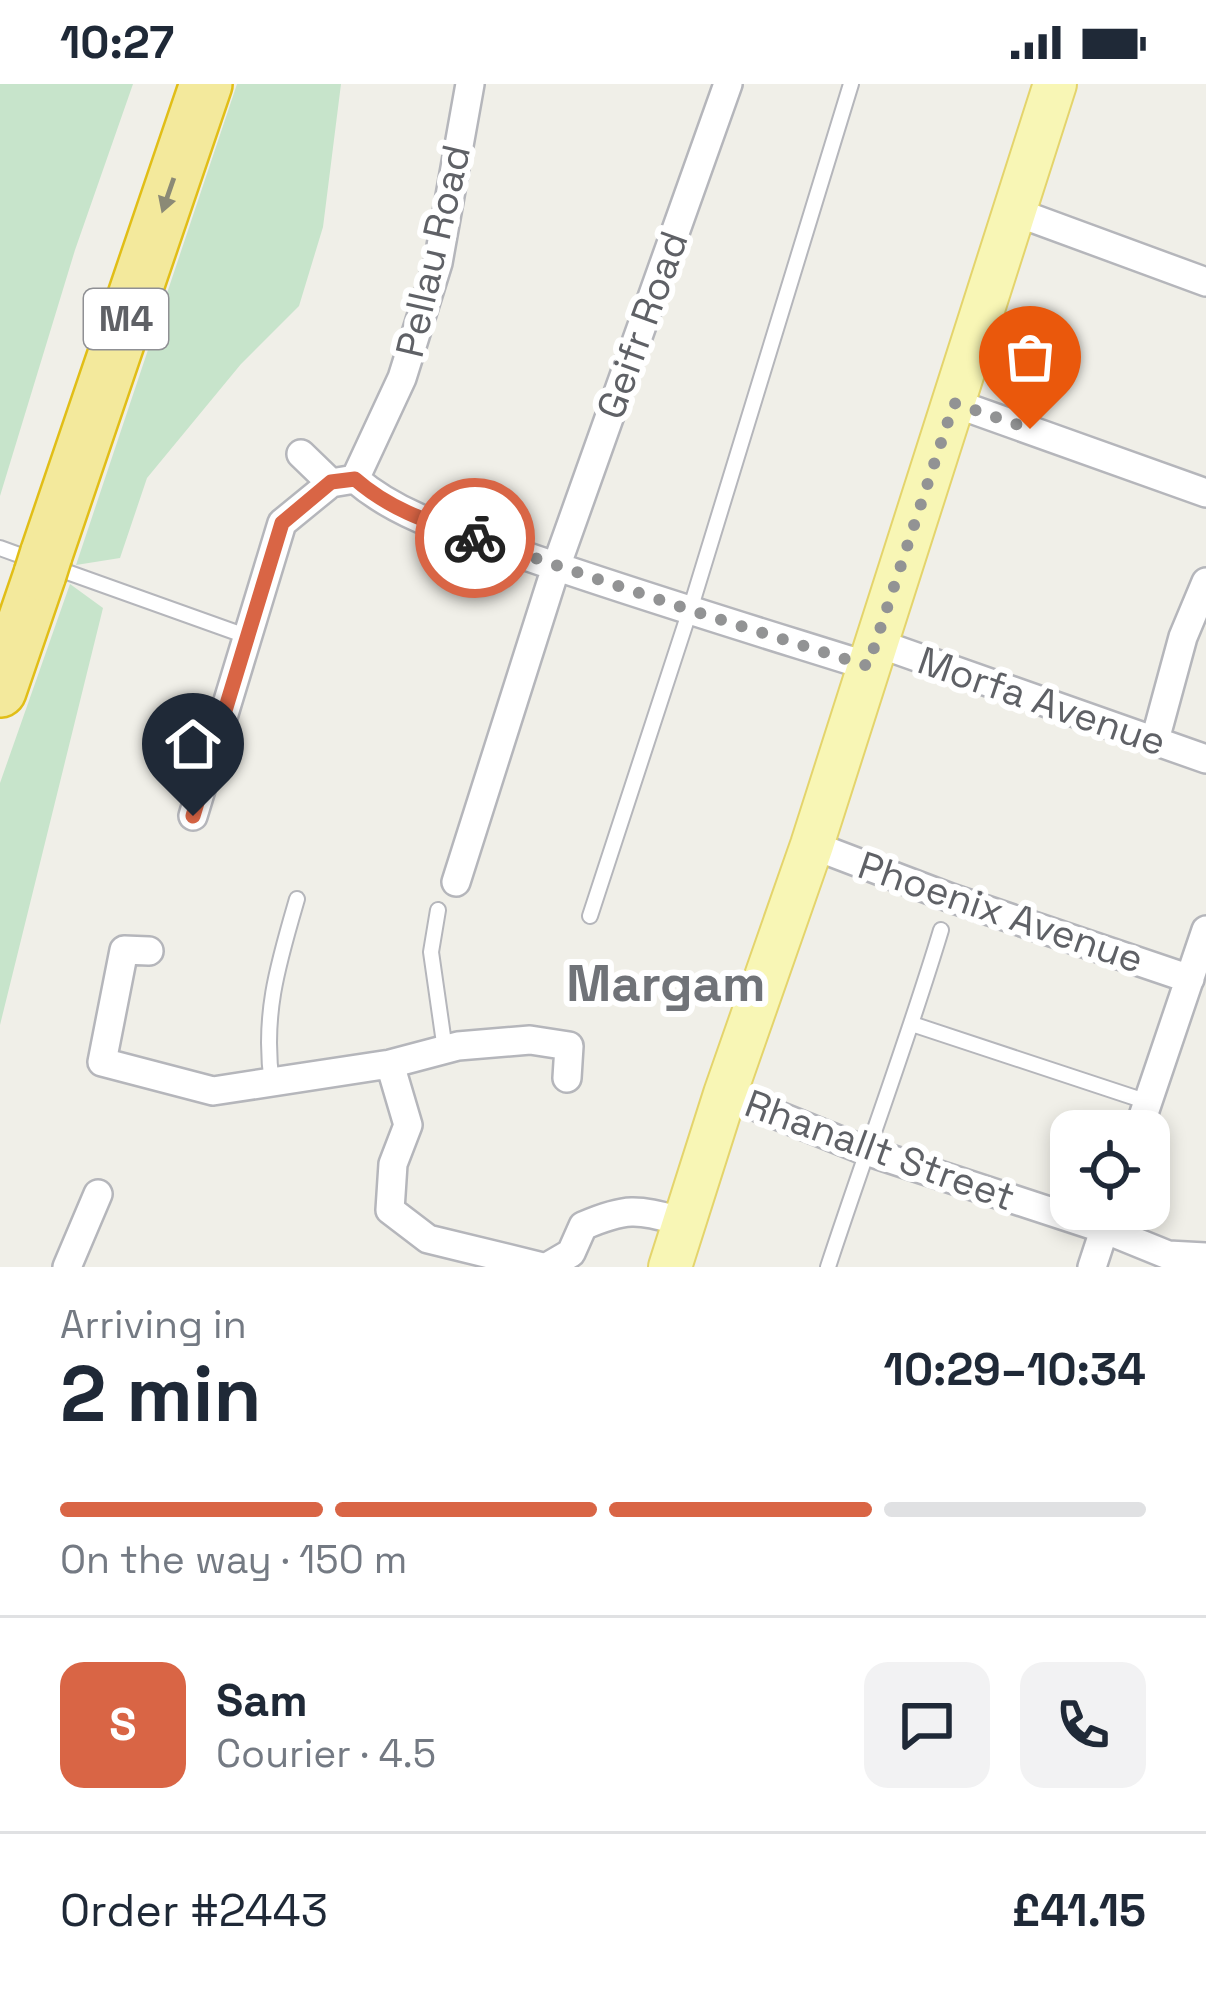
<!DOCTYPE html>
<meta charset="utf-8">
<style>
body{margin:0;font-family:"Space Grotesk",sans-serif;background:#f2f2f3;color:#1f2937;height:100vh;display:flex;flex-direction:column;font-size:45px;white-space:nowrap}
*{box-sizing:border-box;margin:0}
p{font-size:39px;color:#747a83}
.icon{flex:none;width:66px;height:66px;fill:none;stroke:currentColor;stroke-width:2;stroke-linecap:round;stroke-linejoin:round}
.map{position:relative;height:1183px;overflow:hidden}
.side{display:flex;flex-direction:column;background:#fff;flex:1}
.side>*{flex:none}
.fabs{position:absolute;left:1050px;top:1026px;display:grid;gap:24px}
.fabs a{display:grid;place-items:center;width:120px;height:120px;border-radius:24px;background:#fff;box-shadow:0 6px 18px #0003;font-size:60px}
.pin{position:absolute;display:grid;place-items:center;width:102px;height:102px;color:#fff;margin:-123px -51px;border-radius:50% 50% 50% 0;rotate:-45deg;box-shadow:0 0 12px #0007}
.pin .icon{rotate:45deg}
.courier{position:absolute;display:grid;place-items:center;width:120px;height:120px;margin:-60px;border:9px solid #d96545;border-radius:50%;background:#fff;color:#222;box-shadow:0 3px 15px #0007}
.head em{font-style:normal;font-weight:600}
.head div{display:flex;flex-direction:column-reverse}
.head{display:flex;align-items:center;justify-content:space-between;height:204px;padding:0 60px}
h1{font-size:78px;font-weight:600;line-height:90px}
.bar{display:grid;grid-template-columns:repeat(4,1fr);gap:18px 12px;align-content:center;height:144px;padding:0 60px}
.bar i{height:15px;border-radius:9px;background:#e0e1e3}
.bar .current{background:#d96545}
.bar p{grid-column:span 4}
.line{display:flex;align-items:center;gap:30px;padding:0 60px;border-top:3px solid #e0e1e3}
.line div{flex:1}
.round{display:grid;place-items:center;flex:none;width:126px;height:126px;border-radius:24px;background:#f2f2f3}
.status{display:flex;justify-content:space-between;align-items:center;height:84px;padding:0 60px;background:#fff;direction:ltr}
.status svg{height:33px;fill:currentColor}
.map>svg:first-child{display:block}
.green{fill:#c7e4cb}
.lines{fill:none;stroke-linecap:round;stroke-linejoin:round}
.lane-casing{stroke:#b5b6bb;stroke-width:18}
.street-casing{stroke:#b5b6bb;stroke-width:32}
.primary-casing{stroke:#e4d46c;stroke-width:46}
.highway-casing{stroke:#e1be17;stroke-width:56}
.lane{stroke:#fff;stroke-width:14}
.street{stroke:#fff;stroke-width:27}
.primary{stroke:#f8f6b5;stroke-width:42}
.highway{stroke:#f3e99c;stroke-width:51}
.highway-bridge-casing{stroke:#e1be17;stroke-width:56;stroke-linecap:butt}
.highway-bridge{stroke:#f3e99c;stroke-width:51}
.oneway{fill:#8b8a76}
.done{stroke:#929394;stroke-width:12;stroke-dasharray:0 21.6}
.route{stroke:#d96545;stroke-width:15}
.labels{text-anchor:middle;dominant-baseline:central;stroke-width:12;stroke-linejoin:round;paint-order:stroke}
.shield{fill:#fff;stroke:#8f9094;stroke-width:3}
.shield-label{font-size:36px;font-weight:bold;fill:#5f6166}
.street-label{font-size:39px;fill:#5f6166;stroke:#fff}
.district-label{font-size:51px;font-weight:bold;fill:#707378;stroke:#fff}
</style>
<div class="status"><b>10:27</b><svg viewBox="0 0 49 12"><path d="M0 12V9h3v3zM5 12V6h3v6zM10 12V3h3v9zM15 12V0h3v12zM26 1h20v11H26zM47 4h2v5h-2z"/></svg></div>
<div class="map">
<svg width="1206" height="1183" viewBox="0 0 1206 1183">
<rect width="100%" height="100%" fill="#f0efe8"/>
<path class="green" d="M0,0H133L75,166L0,412Z
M237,0H341L323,143L299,222L241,280L147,394L120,474L76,481Z
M70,500L103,524L0,941V699Z"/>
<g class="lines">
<g class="lane-casing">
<path id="lane" d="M0,464L33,476
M53,483L246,552
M438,826L431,868L445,966
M590,832L690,526L851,0
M912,940L1148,1018
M272,1000C262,932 278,880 297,815
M828,1183C865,1070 907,959 941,846"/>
</g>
<g class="street-casing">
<path id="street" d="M1013,127L1206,198
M954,319L1206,409
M301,370L331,399L355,395C400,434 459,449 514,468C631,509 750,545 868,582
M355,395L402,294L438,179L470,0
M877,559L1206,675
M1155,656L1183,553L1206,498
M193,732L282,439L331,399
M812,761L951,814L1190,895
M456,798L556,483L728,0
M149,867L124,866L102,978L213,1007L390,980L458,962L530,956L569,962L567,994
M390,980L408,1041L393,1080L390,1126L428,1155L543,1183
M725,1010L866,1067L1104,1145L1168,1171L1206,1173
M1138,1047L1206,846
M67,1183L98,1110
M547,1183L571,1169L583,1142C629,1122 638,1126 685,1138
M1092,1183L1111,1125"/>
</g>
<g class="primary-casing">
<path id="primary" d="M670,1183L725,1010L812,761L1055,0"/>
</g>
<g class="highway-casing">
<path id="highway" d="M46,471L206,0
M0,607L40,490"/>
</g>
<use href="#lane" class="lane"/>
<use href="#street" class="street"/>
<use href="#primary" class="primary"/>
<use href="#highway" class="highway"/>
<g class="highway-bridge-casing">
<path id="highway-bridge" d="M40,490L46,471"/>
</g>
<use href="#highway-bridge" class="highway-bridge"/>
</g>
<defs><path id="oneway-solid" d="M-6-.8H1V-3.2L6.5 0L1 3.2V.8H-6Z" transform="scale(3)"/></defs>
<use class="oneway" href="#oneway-solid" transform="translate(168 111) rotate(109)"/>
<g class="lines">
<path class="done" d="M475,454L690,526L868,582L954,319L1030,345"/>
<path class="route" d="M193,732L282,439L331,398L355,395C390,426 432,439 475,454"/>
</g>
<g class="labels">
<rect class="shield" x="84" y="205" width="84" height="60" rx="9"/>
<g class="shield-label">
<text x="126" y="235">M4</text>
</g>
<g class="street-label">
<text transform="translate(433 167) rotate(-77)">Pellau Road</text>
<text transform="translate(642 241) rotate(-70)">Geifr Road</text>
<text transform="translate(1042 617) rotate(19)">Morfa Avenue</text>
<text transform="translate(1001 828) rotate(19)">Phoenix Avenue</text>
<text transform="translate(880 1066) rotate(20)">Rhanallt Street</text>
</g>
<g class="district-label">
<text x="666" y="899">Margam</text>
</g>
</g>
</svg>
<div class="fabs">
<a><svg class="icon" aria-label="locate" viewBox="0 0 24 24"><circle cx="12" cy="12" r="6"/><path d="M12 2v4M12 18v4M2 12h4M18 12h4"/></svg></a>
</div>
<div class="pin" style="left:1030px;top:345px;background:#ea580c"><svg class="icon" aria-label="bag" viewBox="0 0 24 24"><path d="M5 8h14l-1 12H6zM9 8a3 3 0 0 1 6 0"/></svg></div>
<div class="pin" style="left:193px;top:732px;background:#1f2937"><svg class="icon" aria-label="home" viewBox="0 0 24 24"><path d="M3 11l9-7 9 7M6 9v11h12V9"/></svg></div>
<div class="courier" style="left:475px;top:454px"><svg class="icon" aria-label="bike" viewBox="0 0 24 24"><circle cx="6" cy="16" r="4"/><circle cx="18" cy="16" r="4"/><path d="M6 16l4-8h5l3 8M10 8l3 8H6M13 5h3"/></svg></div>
</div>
<section class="side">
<div class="head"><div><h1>2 min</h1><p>Arriving in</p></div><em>10:29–10:34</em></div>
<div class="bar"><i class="current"></i><i class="current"></i><i class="current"></i><i></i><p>On the way · 150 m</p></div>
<div class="line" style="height:216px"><b class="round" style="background:#d96545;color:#fff">S</b><div><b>Sam</b><p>Courier · 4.5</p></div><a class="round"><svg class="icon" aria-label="chat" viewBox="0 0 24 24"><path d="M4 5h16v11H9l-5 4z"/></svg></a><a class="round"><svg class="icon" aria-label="phone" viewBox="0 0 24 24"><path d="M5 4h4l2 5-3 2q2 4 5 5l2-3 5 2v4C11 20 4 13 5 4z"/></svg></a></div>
<div class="line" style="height:156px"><div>Order #2443</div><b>£41.15</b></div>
</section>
